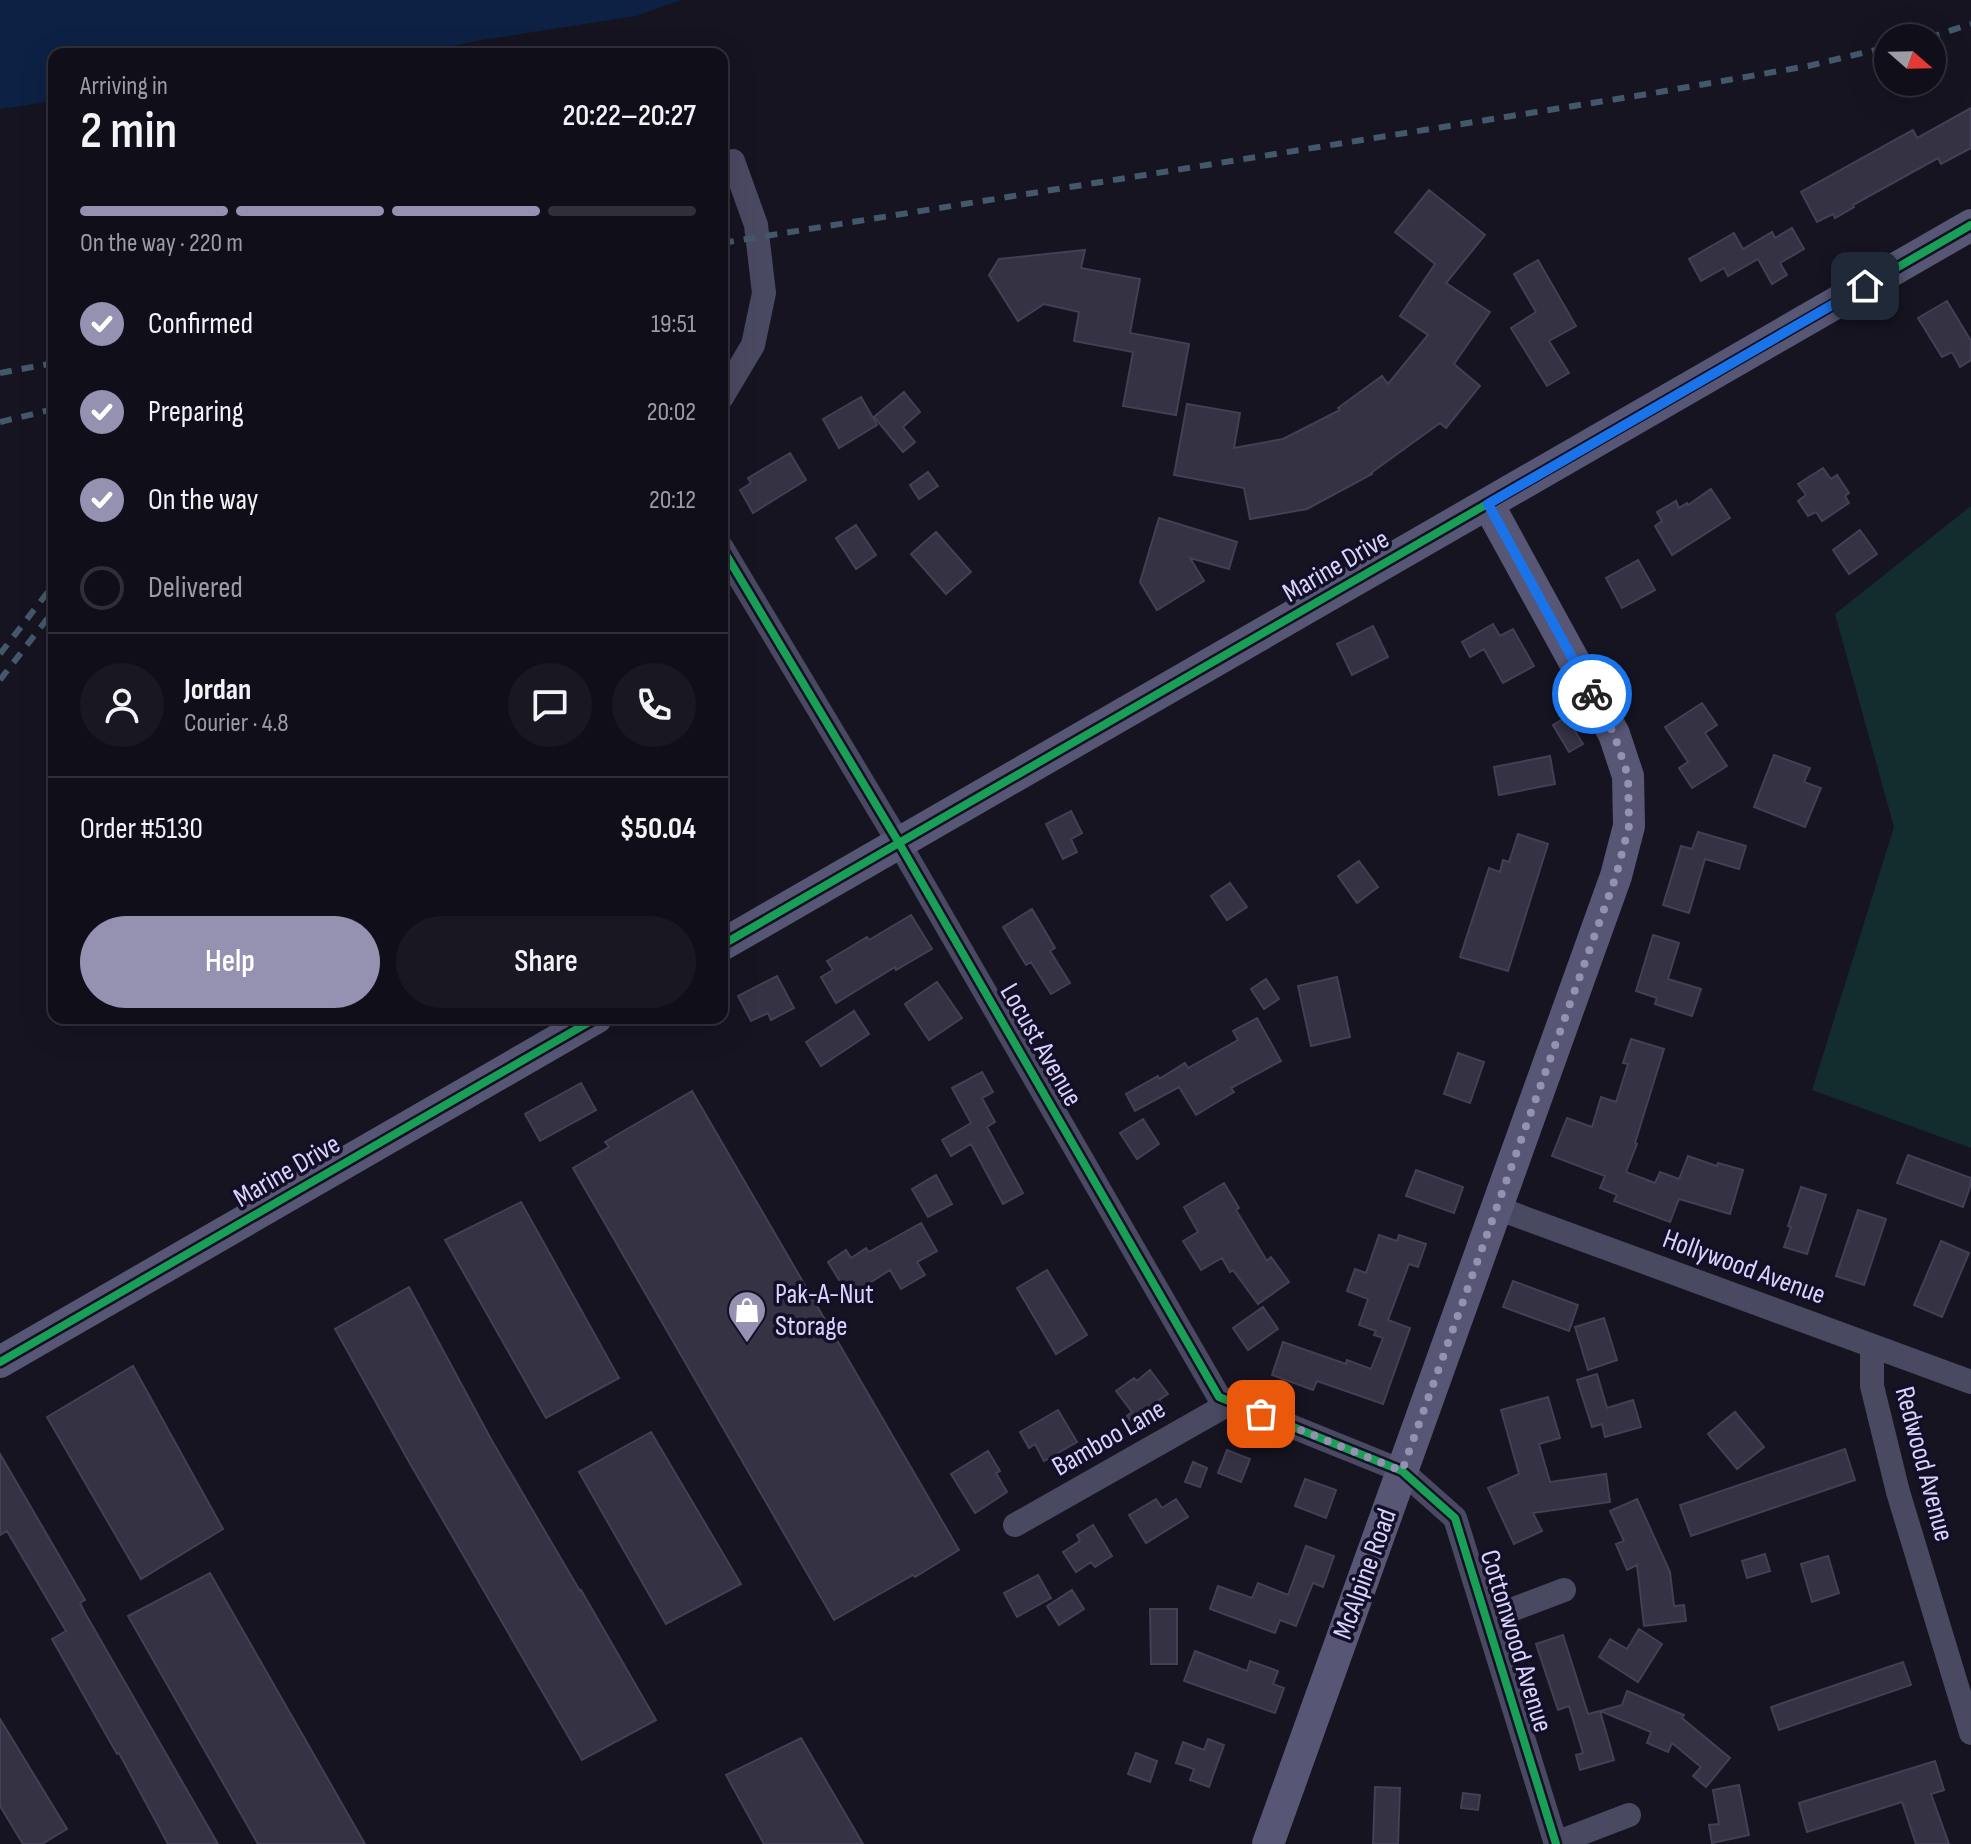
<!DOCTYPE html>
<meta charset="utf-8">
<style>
body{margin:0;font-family:"Sofia Sans Condensed",sans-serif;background:#191822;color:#f1f3f6;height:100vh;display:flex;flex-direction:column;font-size:30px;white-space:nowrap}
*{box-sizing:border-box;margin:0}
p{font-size:26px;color:#9c9ca2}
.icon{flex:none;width:44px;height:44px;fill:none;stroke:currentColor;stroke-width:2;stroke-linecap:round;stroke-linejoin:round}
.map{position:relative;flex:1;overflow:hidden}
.sheet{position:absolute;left:48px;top:48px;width:680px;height:976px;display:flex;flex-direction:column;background:#100f19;border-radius:16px;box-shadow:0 8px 32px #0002,0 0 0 2px #302f38}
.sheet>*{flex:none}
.needle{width:52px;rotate:110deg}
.tools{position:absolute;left:1874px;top:24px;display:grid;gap:16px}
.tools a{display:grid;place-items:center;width:72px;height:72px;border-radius:50%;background:#100f19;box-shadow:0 8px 32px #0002,0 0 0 2px #302f38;font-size:40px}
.pin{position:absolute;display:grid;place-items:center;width:68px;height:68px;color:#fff;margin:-34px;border-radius:16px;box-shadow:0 4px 12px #0006}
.courier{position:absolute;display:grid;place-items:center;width:80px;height:80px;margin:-40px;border:6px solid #1a73e8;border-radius:50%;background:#fff;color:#222;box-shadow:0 2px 10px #0007}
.summary em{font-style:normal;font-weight:600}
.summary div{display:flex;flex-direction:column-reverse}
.summary{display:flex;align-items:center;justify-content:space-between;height:136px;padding:0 32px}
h1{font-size:52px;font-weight:600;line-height:60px}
.bar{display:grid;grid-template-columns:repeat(4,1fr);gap:12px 8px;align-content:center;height:96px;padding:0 32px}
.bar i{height:10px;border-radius:6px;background:#302f38}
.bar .on{background:#9591b1}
.bar p{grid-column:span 4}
.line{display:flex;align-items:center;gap:20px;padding:0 32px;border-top:2px solid #302f38}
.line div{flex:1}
.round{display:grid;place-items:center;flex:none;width:84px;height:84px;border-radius:42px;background:#191822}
ol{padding:0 32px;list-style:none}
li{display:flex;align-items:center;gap:24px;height:88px}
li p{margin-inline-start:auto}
li .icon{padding:8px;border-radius:50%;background:#9591b1;color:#fff;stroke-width:4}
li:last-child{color:#9c9ca2}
li i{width:44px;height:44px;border:4px solid #302f38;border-radius:50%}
.button{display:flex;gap:16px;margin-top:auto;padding:16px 32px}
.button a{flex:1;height:92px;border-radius:48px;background:#9591b1;color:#fff;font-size:32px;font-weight:600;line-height:92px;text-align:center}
.button a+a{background:#191822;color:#f1f3f6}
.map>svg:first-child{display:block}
.green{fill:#132c2d}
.water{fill:#0d2144}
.building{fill:#343243;stroke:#433f54;stroke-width:2}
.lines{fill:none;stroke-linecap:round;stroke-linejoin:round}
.street{stroke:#4a4962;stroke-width:24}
.secondary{stroke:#575674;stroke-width:32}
.rail{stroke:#43596b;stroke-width:6;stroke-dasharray:12 10;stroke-linecap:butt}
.cycleway-casing{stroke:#130f26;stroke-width:13}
.cycleway{stroke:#1a9f57;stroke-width:8}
.done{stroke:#9591b1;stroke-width:8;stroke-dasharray:0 14.4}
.route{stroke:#1a73e8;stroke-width:10}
.labels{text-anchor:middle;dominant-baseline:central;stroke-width:7;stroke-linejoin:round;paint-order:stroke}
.street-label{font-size:28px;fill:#d9d4ff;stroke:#130f26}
.poi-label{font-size:28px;fill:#d9d4ff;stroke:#130f26;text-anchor:start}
</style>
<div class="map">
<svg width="1971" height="1844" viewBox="0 0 1971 1844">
<rect width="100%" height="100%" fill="#161421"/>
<path class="green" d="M1971,506V1148L1812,1090L1894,827L1835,614Z"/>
<path class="water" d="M0,0H681L636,16L482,40L413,54H54V101L0,109Z"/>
<path class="building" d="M1971,108V148L1941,164L1938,158L1853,205L1854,207L1835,218L1833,214L1817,222L1801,192L1913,130L1917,138Z
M1429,190L1485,235L1446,283L1490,312L1454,364L1480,386L1446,428L1440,423L1371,473L1372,474L1307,509L1250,519L1244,488L1174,475L1187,404L1240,413L1234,448L1283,439L1340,410L1338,408L1382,376L1388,384L1428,335L1400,316L1435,264L1395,232Z
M1792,228L1804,249L1780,263L1787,275L1772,284L1758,259L1728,276L1724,268L1701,281L1689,259L1734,233L1743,249L1772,232L1775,238Z
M1085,250L1081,268L1140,279L1130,333L1189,344L1176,415L1123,406L1133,352L1074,341L1079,312L1044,304L1018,321L989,275L999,259Z
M1538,260L1576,326L1549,341L1569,373L1547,386L1511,328L1536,312L1514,274Z
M1947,301L1971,341V360L1960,367L1952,352L1942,357L1918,318Z
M904,392L920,412L903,427L915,442L903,452L874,417Z
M861,397L877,425L839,448L823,419Z
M790,453L806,480L753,513L740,490L751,483L748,478Z
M1823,468L1831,479L1837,475L1849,493L1845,496L1849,503L1822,521L1816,512L1808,516L1798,501L1806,495L1798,484Z
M928,472L938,486L919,499L910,485Z
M1711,489L1730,518L1672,555L1655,526L1662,521L1657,512L1676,501L1679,508L1687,503L1688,505Z
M1159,518L1237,542L1229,569L1190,558L1204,581L1157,610L1140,582Z
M856,525L876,555L856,569L836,538Z
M1860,530L1877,554L1849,574L1833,550Z
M936,532L971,572L946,594L911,554Z
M1638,560L1655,590L1622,608L1606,578Z
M1493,624L1500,636L1513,629L1534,666L1503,683L1484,649L1470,657L1462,642Z
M1373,626L1388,657L1352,675L1337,644Z
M1702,703L1717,725L1705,733L1727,766L1692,788L1679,768L1688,762L1665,727Z
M1566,717L1583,744L1569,752L1553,725Z
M1774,755L1810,768L1804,782L1821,788L1805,827L1754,807Z
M1550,756L1555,784L1499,795L1494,767Z
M1071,811L1082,833L1071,839L1077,852L1063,859L1046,824Z
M1698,832L1746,846L1739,869L1705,859L1689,913L1663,905L1681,846L1692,849Z
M1518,834L1548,844L1508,971L1460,957L1489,868L1500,872L1503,860L1509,862Z
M1359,861L1378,887L1357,903L1338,876Z
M1230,883L1247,907L1227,920L1211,896Z
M1032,909L1055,948L1050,951L1070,983L1051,994L1031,962L1026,965L1003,927Z
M911,915L932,949L896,970L895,967L836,1003L821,977L833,970L827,961L867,937L869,940Z
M1653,935L1679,943L1668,979L1701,989L1692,1016L1655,1004L1657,998L1636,991Z
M777,976L794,1008L771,1020L768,1013L751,1021L738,996Z
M1337,977L1350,1037L1311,1046L1298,986Z
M1266,979L1279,999L1264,1009L1251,989Z
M937,982L962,1018L929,1040L905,1004Z
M854,1011L869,1034L821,1066L806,1042Z
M1257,1018L1281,1061L1231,1088L1234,1092L1196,1115L1179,1087L1135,1111L1126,1094L1158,1076L1159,1079L1185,1063L1188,1068L1238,1040L1233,1031Z
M1631,1039L1664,1049L1635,1143L1637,1144L1626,1172L1655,1183L1660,1172L1679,1179L1688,1156L1717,1166L1718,1163L1743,1170L1730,1214L1679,1199L1670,1222L1614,1201L1617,1195L1600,1188L1605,1176L1552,1156L1567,1118L1592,1127L1601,1097L1616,1102L1628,1064L1623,1063Z
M1458,1053L1484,1062L1470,1103L1444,1094Z
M982,1072L993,1092L982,1098L995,1122L987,1127L1023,1193L1003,1204L971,1144L951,1156L942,1140L971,1123L952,1088Z
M581,1083L596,1110L540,1141L525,1114Z
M692,1091L959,1550L915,1577L913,1575L834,1620L573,1168L609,1147L605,1142Z
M1143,1119L1159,1144L1137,1159L1120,1133Z
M1908,1155L1971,1178V1184L1963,1207L1897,1183Z
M1416,1170L1463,1187L1454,1213L1406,1196Z
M936,1175L952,1204L928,1217L912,1189Z
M1224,1183L1239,1208L1236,1210L1267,1261L1271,1257L1289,1282L1258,1304L1233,1270L1230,1272L1222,1258L1201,1270L1183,1241L1198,1232L1184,1207Z
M1801,1187L1826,1195L1807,1254L1784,1247L1791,1227L1788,1226Z
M521,1202L619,1378L546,1418L445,1240Z
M1858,1210L1886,1219L1864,1285L1836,1276Z
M921,1223L937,1251L917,1262L925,1275L901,1289L890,1270L849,1296L828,1262L846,1250L851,1258L866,1248L869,1252Z
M1379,1235L1397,1241L1399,1235L1426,1244L1418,1267L1409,1264L1388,1320L1410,1328L1383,1404L1317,1381L1313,1390L1272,1375L1283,1342L1346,1364L1347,1360L1371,1369L1383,1338L1374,1335L1376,1331L1359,1325L1368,1299L1347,1291L1355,1269L1366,1273Z
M1941,1241L1969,1253L1942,1317L1914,1305Z
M1047,1270L1087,1335L1056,1354L1017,1288Z
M1513,1281L1578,1305L1569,1331L1503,1307Z
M409,1287L492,1441L580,1591L581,1590L656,1720L582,1760L408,1460L335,1329Z
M1263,1307L1278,1329L1248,1350L1233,1328Z
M1604,1318L1617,1360L1588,1370L1575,1327Z
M133,1366L223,1529L141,1579L47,1417Z
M1150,1370L1168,1394L1159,1400L1166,1409L1138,1430L1127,1416L1132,1412L1116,1391L1134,1378L1137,1381Z
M1597,1374L1607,1408L1633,1400L1641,1427L1605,1437L1602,1424L1592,1427L1577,1380Z
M1548,1397L1560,1438L1539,1444L1550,1482L1606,1474L1610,1502L1533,1513L1542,1531L1514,1544L1488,1488L1519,1474L1501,1410Z
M1058,1410L1077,1442L1044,1461L1035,1444L1029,1448L1020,1432Z
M1735,1412L1764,1447L1737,1469L1708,1434Z
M651,1432L741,1584L666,1624L579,1472Z
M1845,1449L1855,1480L1691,1536L1680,1505Z
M1227,1450L1250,1459L1241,1482L1218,1473Z
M988,1451L1000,1471L996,1473L1007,1492L975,1513L951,1474Z
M0,1454L85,1600L80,1603L85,1613L218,1844H168L119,1753L117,1754L52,1639L66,1631L7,1531L0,1535Z
M1193,1462L1207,1468L1200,1487L1185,1482Z
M1305,1479L1336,1490L1326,1518L1295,1506Z
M1156,1499L1162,1508L1176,1499L1188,1517L1146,1543L1129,1515Z
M1637,1499L1670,1572L1674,1606L1684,1605L1686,1621L1644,1626L1637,1565L1627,1570L1616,1544L1624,1541L1610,1511Z
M1093,1525L1112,1556L1095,1567L1091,1562L1076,1572L1063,1552L1080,1541L1077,1535Z
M1306,1546L1334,1556L1323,1587L1313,1583L1296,1626L1280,1620L1275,1633L1210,1609L1218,1586L1252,1598L1258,1583L1288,1595Z
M1765,1554L1770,1571L1747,1578L1742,1561Z
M1828,1556L1839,1593L1812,1602L1801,1564Z
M210,1573L365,1844H258L128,1616Z
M1038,1575L1051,1598L1017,1617L1004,1593Z
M1072,1590L1084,1609L1059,1625L1047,1606Z
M1150,1609H1177V1664H1151Z
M1639,1629L1662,1644L1638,1682L1599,1657L1610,1639L1627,1649Z
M1563,1635L1588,1714L1600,1711L1614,1760L1580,1770L1576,1755L1583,1753L1569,1706L1558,1710L1536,1644Z
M1195,1651L1247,1671L1250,1661L1278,1671L1273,1684L1284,1688L1275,1713L1184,1681Z
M1903,1662L1911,1685L1779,1730L1771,1707Z
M1627,1691L1684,1715L1682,1718L1730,1758L1706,1787L1693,1776L1701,1767L1672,1743L1668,1752L1647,1743L1651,1732L1600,1711L1622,1705Z
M0,1719L67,1829L42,1844H23L0,1806Z
M801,1738L863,1844H764L726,1775Z
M1208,1739L1224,1745L1209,1787L1190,1780L1194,1769L1176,1763L1183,1742L1204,1750Z
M1136,1753L1157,1761L1150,1782L1128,1774Z
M1935,1761L1944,1790L1931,1794L1949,1844H1916L1902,1802L1807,1832L1799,1803Z
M1739,1785L1749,1835L1712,1843L1709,1825L1719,1824L1713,1790Z
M1375,1787L1400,1788L1398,1844H1373Z
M1463,1793L1480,1795L1478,1810L1461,1808Z"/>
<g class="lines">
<path class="street" d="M722,397L753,345L764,293L756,225L733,161
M722,548L899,843L1219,1397L1402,1471L1455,1518L1556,1844
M1497,1208L1971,1382
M1872,1346V1386L1898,1492L1971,1733
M1015,1525L1232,1402
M1487,1619L1564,1590
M1556,1843L1629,1815"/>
<path class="secondary" d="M722,945L1971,225
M0,1362L596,1018
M1268,1844L1616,876L1629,826L1628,776L1614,734L1488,504"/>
<path class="rail" d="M1928,38L1971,24
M722,243L1648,94L1808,66L1888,47
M0,373L54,363
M0,422L54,409
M0,654L54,584
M0,680L54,610"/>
<g class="cycleway-casing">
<path id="cycleway" d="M722,548L899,843L1219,1397L1402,1471L1455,1518L1556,1844
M722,945L1971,225
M0,1362L596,1018"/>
</g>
<use href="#cycleway" class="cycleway"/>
</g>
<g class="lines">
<path class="done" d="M1261,1414L1402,1471L1616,876L1629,826L1628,776L1614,734L1592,694"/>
<path class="route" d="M1592,694L1488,504L1865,286"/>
</g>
<defs>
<g id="shop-pin" transform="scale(2)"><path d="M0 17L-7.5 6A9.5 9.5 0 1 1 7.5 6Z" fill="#9591b1" stroke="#130f26"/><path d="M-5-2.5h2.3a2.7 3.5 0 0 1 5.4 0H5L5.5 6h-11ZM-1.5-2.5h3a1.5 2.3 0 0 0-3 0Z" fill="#fff"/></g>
</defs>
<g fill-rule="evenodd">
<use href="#shop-pin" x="747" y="1310"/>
</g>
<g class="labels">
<g class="street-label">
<text transform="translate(1336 566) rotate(-30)">Marine Drive</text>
<text transform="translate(1041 1045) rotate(60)">Locust Avenue</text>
<text transform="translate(287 1171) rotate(-30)">Marine Drive</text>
<text transform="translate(1744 1267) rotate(20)">Hollywood Avenue</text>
<text transform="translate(1109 1438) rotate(-30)">Bamboo Lane</text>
<text transform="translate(1924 1464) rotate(75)">Redwood Avenue</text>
<text transform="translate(1365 1574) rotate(-70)">McAlpine Road</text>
<text transform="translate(1516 1641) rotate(73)">Cottonwood Avenue</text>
</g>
<g class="poi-label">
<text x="775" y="1294">Pak-A-Nut<tspan x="775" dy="32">Storage</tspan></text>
</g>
</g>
</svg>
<div class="tools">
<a><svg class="needle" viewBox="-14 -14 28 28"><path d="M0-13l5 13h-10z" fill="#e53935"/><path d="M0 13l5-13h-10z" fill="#9c9ca2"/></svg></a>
</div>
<div class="pin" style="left:1261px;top:1414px;background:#ea580c"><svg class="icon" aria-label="bag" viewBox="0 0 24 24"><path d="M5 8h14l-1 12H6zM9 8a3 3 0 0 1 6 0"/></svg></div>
<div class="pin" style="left:1865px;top:286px;background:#1f2937"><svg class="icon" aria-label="home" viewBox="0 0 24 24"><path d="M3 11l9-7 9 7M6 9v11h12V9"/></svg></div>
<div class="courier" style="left:1592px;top:694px"><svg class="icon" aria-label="bike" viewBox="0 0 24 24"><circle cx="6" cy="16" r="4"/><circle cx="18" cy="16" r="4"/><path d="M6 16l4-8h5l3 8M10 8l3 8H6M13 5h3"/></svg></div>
<section class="sheet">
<div class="summary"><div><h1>2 min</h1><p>Arriving in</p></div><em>20:22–20:27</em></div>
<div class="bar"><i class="on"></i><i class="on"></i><i class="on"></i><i></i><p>On the way · 220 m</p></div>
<ol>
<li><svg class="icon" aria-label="check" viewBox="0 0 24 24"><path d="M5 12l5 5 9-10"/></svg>Confirmed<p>19:51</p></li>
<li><svg class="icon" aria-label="check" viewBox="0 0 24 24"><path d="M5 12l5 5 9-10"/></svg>Preparing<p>20:02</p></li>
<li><svg class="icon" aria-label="check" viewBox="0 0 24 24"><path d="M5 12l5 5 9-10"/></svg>On the way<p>20:12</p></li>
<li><i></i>Delivered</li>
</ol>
<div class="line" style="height:144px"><a class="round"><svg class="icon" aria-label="person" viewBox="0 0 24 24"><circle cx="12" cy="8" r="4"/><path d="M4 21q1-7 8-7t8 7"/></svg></a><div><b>Jordan</b><p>Courier · 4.8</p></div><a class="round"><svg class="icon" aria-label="chat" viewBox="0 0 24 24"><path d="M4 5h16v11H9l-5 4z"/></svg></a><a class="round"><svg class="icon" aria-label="phone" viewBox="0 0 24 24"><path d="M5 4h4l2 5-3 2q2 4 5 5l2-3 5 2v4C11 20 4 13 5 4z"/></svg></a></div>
<div class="line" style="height:104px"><div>Order #5130</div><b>$50.04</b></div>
<div class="button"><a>Help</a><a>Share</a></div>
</section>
</div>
